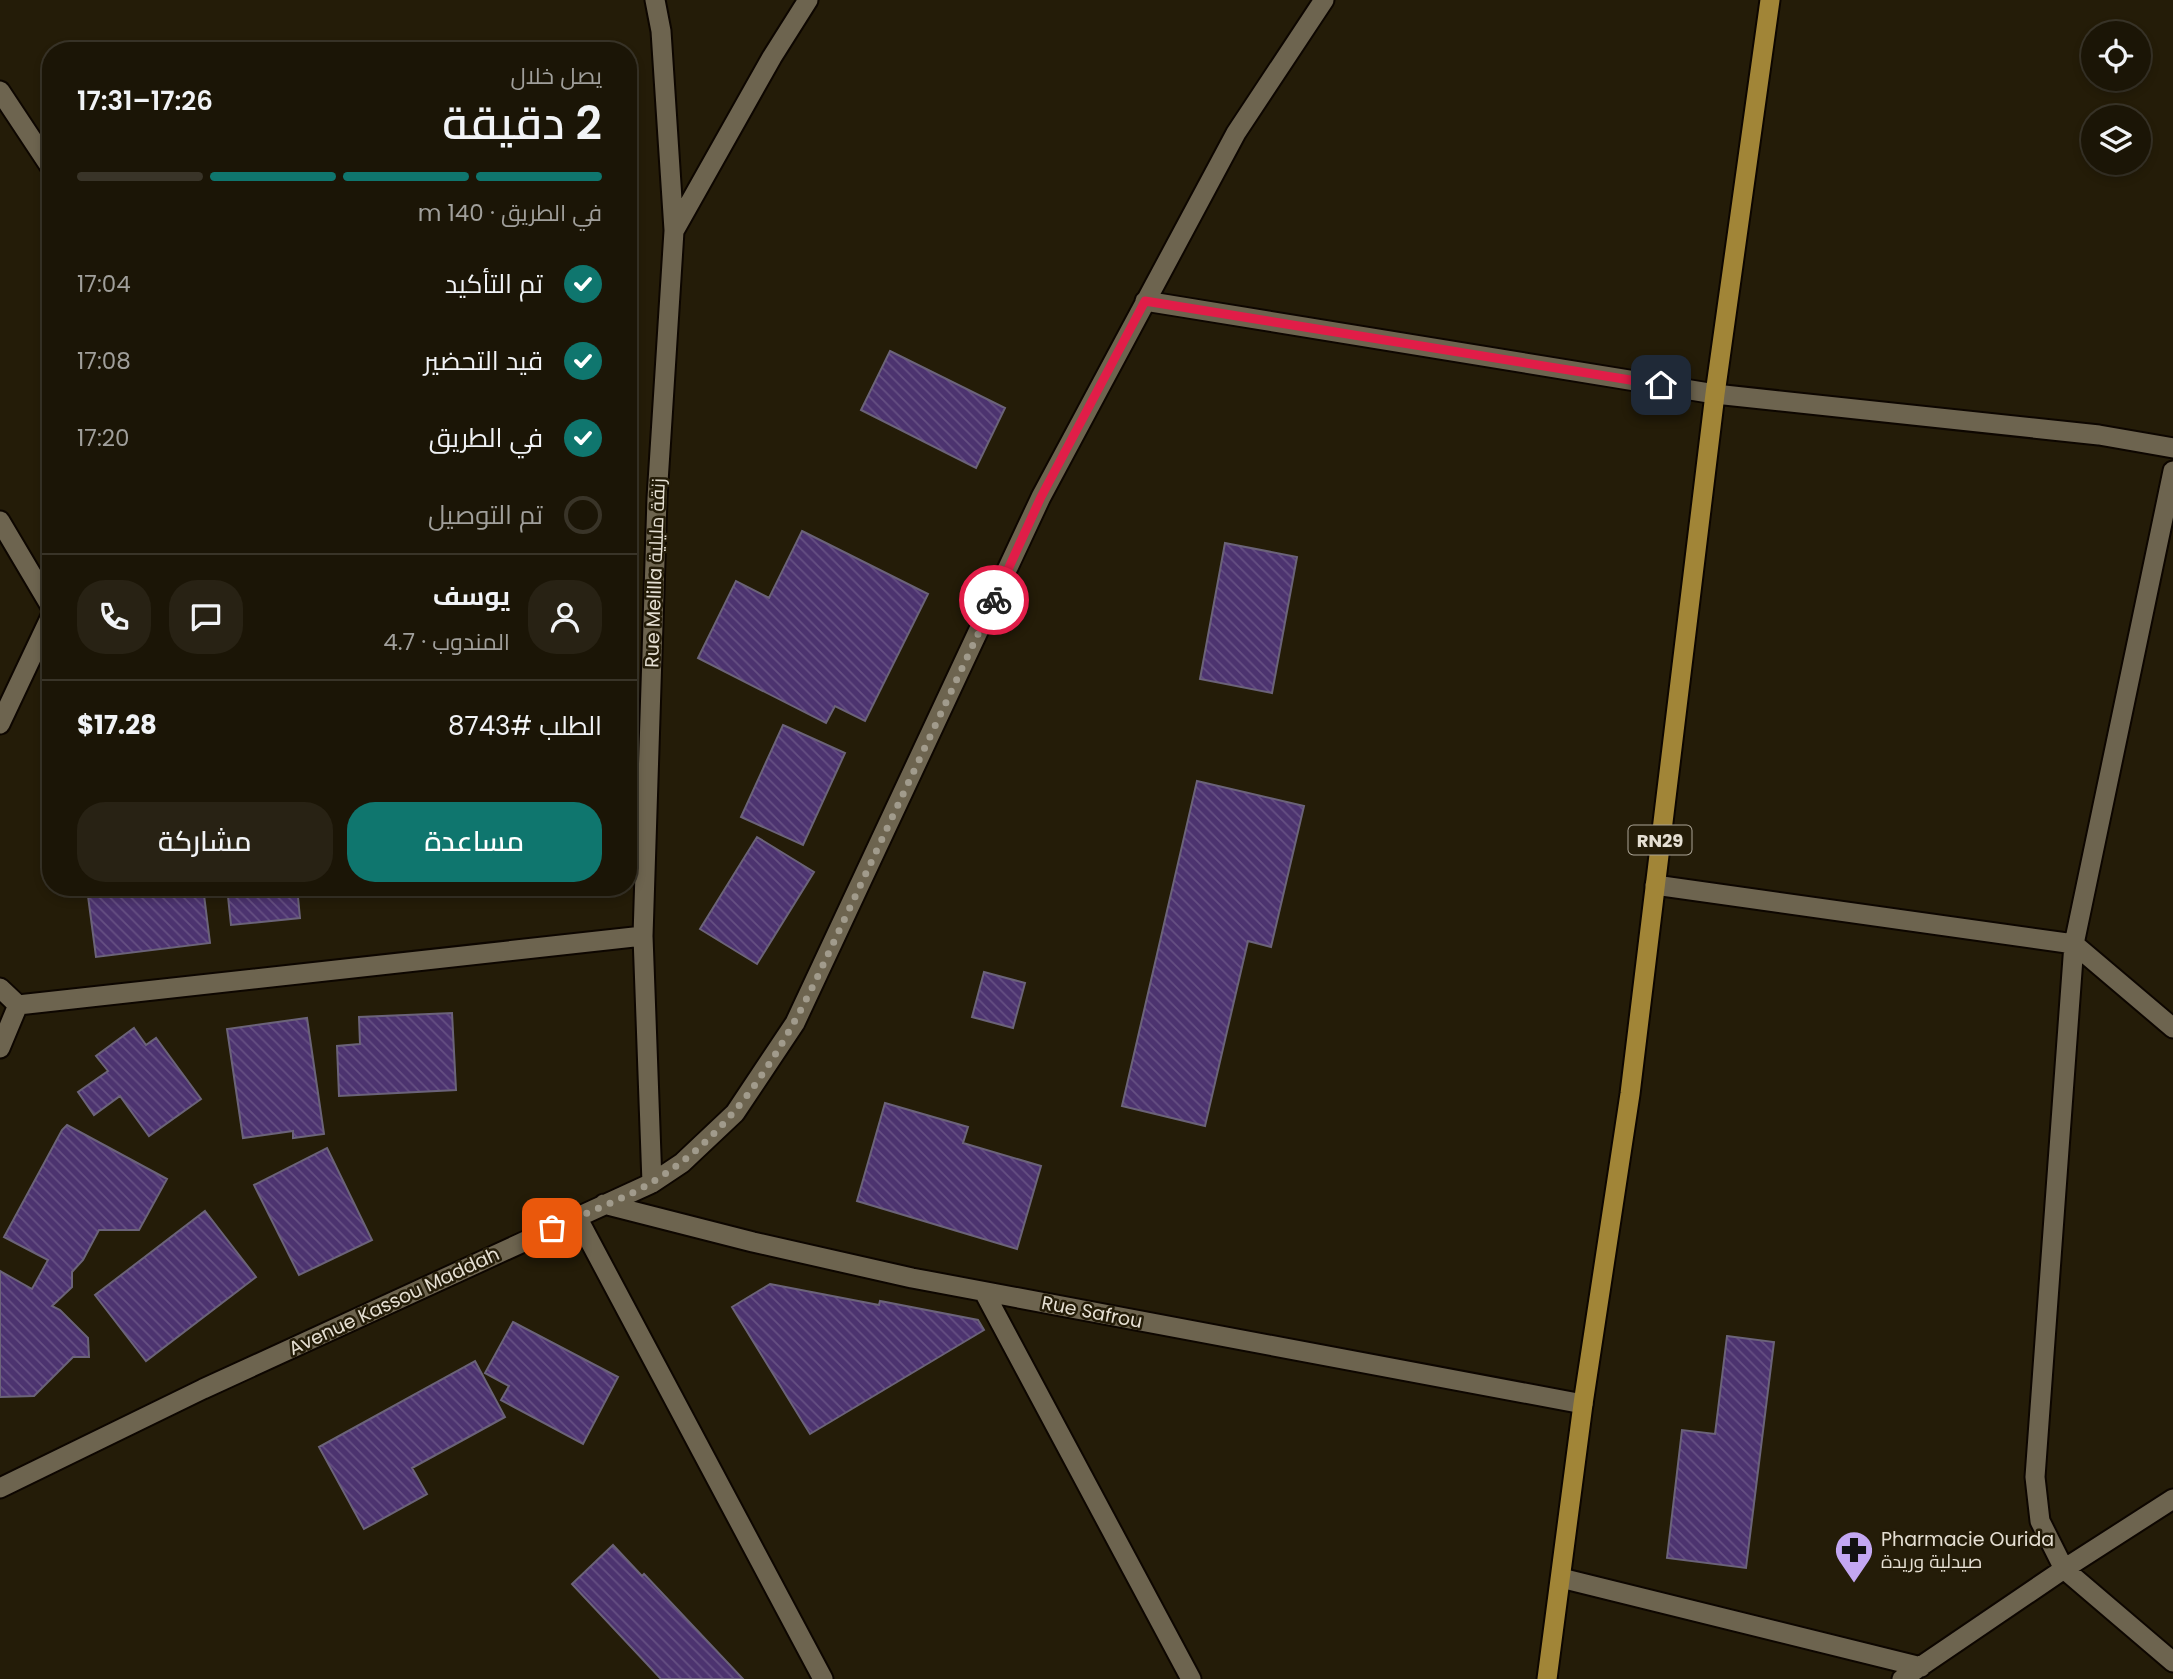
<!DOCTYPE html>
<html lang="ar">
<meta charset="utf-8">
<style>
body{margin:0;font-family:Poppins,Cairo,sans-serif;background:#282214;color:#f1f3f6;direction:rtl;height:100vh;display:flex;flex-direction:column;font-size:26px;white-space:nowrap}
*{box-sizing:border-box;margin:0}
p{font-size:23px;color:#a09f9b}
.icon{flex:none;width:38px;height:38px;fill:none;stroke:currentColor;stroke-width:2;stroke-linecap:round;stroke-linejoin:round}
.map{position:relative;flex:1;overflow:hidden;direction:ltr}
.details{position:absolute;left:42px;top:42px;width:595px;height:854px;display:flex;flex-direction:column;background:#1b1506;border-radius:28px;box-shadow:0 4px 10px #0003,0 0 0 2px #393428;direction:rtl}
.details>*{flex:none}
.fabs{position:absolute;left:2081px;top:21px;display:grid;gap:14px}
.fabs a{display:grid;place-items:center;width:70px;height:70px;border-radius:50%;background:#1b1506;box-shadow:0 4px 10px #0003,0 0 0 2px #393428;font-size:35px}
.pin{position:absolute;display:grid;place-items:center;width:60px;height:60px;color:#fff;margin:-30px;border-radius:14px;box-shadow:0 4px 10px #0006}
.courier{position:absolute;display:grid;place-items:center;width:70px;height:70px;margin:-35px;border:5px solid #e11d48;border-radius:50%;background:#fff;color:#222;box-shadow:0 2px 9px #0007}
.headline em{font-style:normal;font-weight:600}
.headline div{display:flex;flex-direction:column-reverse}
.headline{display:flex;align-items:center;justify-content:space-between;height:119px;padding:0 35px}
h1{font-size:46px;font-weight:600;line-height:52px}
.bar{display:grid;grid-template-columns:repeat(4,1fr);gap:10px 7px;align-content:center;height:84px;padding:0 35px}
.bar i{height:9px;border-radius:5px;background:#393428}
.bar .current{background:#0f766e}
.bar p{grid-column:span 4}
.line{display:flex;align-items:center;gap:18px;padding:0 35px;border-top:2px solid #393428}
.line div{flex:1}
.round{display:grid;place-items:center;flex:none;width:74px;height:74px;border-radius:28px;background:#282214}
ol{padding:0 35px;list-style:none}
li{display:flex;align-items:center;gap:21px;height:77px}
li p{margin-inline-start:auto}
li .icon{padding:7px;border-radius:50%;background:#0f766e;color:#fff;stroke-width:4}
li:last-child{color:#a09f9b}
li i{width:38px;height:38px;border:4px solid #393428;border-radius:50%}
.action{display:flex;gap:14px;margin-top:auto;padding:14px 35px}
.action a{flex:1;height:80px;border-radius:28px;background:#0f766e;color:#fff;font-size:28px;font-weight:600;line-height:80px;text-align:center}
.action a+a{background:#282214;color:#f1f3f6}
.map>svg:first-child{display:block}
.building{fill:url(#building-back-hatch);stroke:#6b6379;stroke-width:2}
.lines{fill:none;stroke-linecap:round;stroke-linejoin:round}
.minor-casing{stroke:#0d0600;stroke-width:23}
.primary-casing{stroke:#0d0600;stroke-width:23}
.minor{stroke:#6d644f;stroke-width:19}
.primary{stroke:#a18537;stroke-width:19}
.done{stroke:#a19b8c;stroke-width:7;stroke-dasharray:0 12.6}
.route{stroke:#e11d48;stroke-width:9}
.labels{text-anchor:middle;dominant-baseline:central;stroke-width:5;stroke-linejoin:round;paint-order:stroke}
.shield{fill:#241c08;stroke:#aba496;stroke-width:2}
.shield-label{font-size:18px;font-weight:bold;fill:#e5dfd3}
.street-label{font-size:19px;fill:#e5dfd3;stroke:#241c08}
.poi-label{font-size:19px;fill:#e5dfd3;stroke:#241c08;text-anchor:start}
</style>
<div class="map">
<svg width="2173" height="1679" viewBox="0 0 2173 1679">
<defs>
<pattern id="building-back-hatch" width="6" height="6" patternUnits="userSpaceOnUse" patternTransform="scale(1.75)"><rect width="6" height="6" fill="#4c336f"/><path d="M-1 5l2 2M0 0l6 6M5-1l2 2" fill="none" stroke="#665083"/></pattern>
</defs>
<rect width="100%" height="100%" fill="#241c08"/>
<path class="building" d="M890,351L1005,408L976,468L861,410Z
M802,531L928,594L865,721L835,706L826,723L698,658L736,581L769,598Z
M1225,543L1297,557L1272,693L1200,679Z
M783,725L845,753L803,845L741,817Z
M1197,781L1304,806L1271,947L1248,941L1205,1126L1122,1106Z
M757,837L814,872L757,964L700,929Z
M150,887H203L210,943L96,957L88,896Z
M227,887H297L300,918L231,925Z
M984,972L1025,983L1013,1028L972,1017Z
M452,1013L456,1090L339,1096L337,1046L360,1044L359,1017Z
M307,1018L324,1134L293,1138V1131L243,1138L227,1029Z
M134,1028L146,1045L156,1038L201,1099L149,1136L120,1096L94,1115L78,1092L108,1071L96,1056Z
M885,1103L968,1127L963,1143L1041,1166L1017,1249L857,1201Z
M67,1125L167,1179L139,1230H99L83,1260L72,1272V1287L52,1306L60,1310L88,1338L89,1357H73L34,1396L0,1397V1271L32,1289L48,1260L4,1237L62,1130Z
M327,1148L372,1240L299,1275L254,1185Z
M205,1211L256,1277L146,1361L95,1295Z
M770,1284L879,1305L880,1301L978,1320L984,1330L810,1434L732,1307Z
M513,1322L618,1377L583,1444L501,1400L509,1386L485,1373Z
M1727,1336L1774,1342L1746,1568L1667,1558L1682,1430L1715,1434Z
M475,1361L505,1417L412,1468L427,1494L364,1529L319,1447Z
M613,1545L642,1576L644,1574L743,1679H661L572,1584Z"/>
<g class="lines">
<g class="minor-casing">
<path id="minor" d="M655,0L661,31L674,230
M0,91L51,168
M1145,301L1715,394L2099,435L2173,448
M2173,471L2074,944L2035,1477L2040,1521L2064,1569L2173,1662
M0,521L51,607
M0,724L51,616
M1655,885L2074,944L2173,1028
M0,988L18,1005L643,936
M0,1048L18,1005
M652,1183L643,936L657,498L674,231L772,57L808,0
M604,1204L753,1242L912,1278L1583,1404
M577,1217L823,1679
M984,1292L1191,1679
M0,1488L203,1389L652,1183L682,1163L735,1113L795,1023L1041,497L1236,133L1324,0
M1561,1578L1921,1667
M1902,1679L2064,1569L2173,1499"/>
</g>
<g class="primary-casing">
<path id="primary" d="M1547,1679L1583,1404L1630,1094L1715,394L1770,0"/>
</g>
<use href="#minor" class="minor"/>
<use href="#primary" class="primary"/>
</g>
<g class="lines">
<path class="done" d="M552,1228C585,1213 623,1200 654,1181C731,1134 777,1059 816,980L994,600"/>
<path class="route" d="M994,600L1041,497L1145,301L1661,385"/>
</g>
<defs>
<g id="pharmacy-pin" transform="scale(2.0125)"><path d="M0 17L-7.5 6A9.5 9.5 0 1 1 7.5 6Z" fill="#c3a7f2" stroke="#241c08"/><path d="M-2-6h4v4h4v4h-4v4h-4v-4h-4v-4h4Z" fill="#111"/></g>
</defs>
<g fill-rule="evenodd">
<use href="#pharmacy-pin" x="1854" y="1550"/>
</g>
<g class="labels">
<rect class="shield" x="1628.5" y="825.5" width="63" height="29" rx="5"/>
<g class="shield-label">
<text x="1660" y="840">RN29</text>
</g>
<g class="street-label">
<text transform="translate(655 573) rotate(-88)">Rue Melilla زنقة مليلية</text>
<text transform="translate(394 1301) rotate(-25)">Avenue Kassou Maddah</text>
<text transform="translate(1092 1312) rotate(11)">Rue Safrou</text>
</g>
<g class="poi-label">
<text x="1881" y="1539">Pharmacie Ourida<tspan x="1881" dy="22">صيدلية وريدة</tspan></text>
</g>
</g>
</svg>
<div class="fabs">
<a><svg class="icon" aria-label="locate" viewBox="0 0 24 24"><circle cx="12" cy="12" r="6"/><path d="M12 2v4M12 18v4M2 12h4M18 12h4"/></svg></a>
<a><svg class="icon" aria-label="layers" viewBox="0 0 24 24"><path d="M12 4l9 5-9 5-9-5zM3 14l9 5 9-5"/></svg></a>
</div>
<div class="pin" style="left:552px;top:1228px;background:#ea580c"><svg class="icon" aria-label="bag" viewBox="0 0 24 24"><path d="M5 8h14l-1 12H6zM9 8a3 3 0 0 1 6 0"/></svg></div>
<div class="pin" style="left:1661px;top:385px;background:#1f2937"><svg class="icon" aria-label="home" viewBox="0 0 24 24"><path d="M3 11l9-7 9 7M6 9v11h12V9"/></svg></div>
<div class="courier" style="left:994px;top:600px"><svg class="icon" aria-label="bike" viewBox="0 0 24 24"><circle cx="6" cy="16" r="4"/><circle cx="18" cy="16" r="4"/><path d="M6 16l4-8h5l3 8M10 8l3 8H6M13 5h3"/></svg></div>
<section class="details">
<div class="headline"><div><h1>2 دقيقة</h1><p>يصل خلال</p></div><em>17:26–17:31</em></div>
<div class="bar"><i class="current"></i><i class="current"></i><i class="current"></i><i></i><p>في الطريق · 140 m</p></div>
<ol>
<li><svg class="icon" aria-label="check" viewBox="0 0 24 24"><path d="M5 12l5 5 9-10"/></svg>تم التأكيد<p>17:04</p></li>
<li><svg class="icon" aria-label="check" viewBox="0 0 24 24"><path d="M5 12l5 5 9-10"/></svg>قيد التحضير<p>17:08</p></li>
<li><svg class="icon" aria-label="check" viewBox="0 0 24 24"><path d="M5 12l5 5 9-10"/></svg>في الطريق<p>17:20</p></li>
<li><i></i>تم التوصيل</li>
</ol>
<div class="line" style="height:126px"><a class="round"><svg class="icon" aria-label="person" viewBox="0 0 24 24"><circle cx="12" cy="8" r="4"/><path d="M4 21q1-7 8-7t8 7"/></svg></a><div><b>يوسف</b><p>المندوب · 4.7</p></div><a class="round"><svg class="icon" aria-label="chat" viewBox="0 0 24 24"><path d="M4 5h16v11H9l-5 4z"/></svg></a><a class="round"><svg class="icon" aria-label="phone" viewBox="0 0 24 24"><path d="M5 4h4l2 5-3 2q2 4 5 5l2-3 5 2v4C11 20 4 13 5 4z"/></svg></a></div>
<div class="line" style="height:91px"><div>الطلب #8743</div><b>$17.28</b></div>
<div class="action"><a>مساعدة</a><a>مشاركة</a></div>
</section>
</div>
